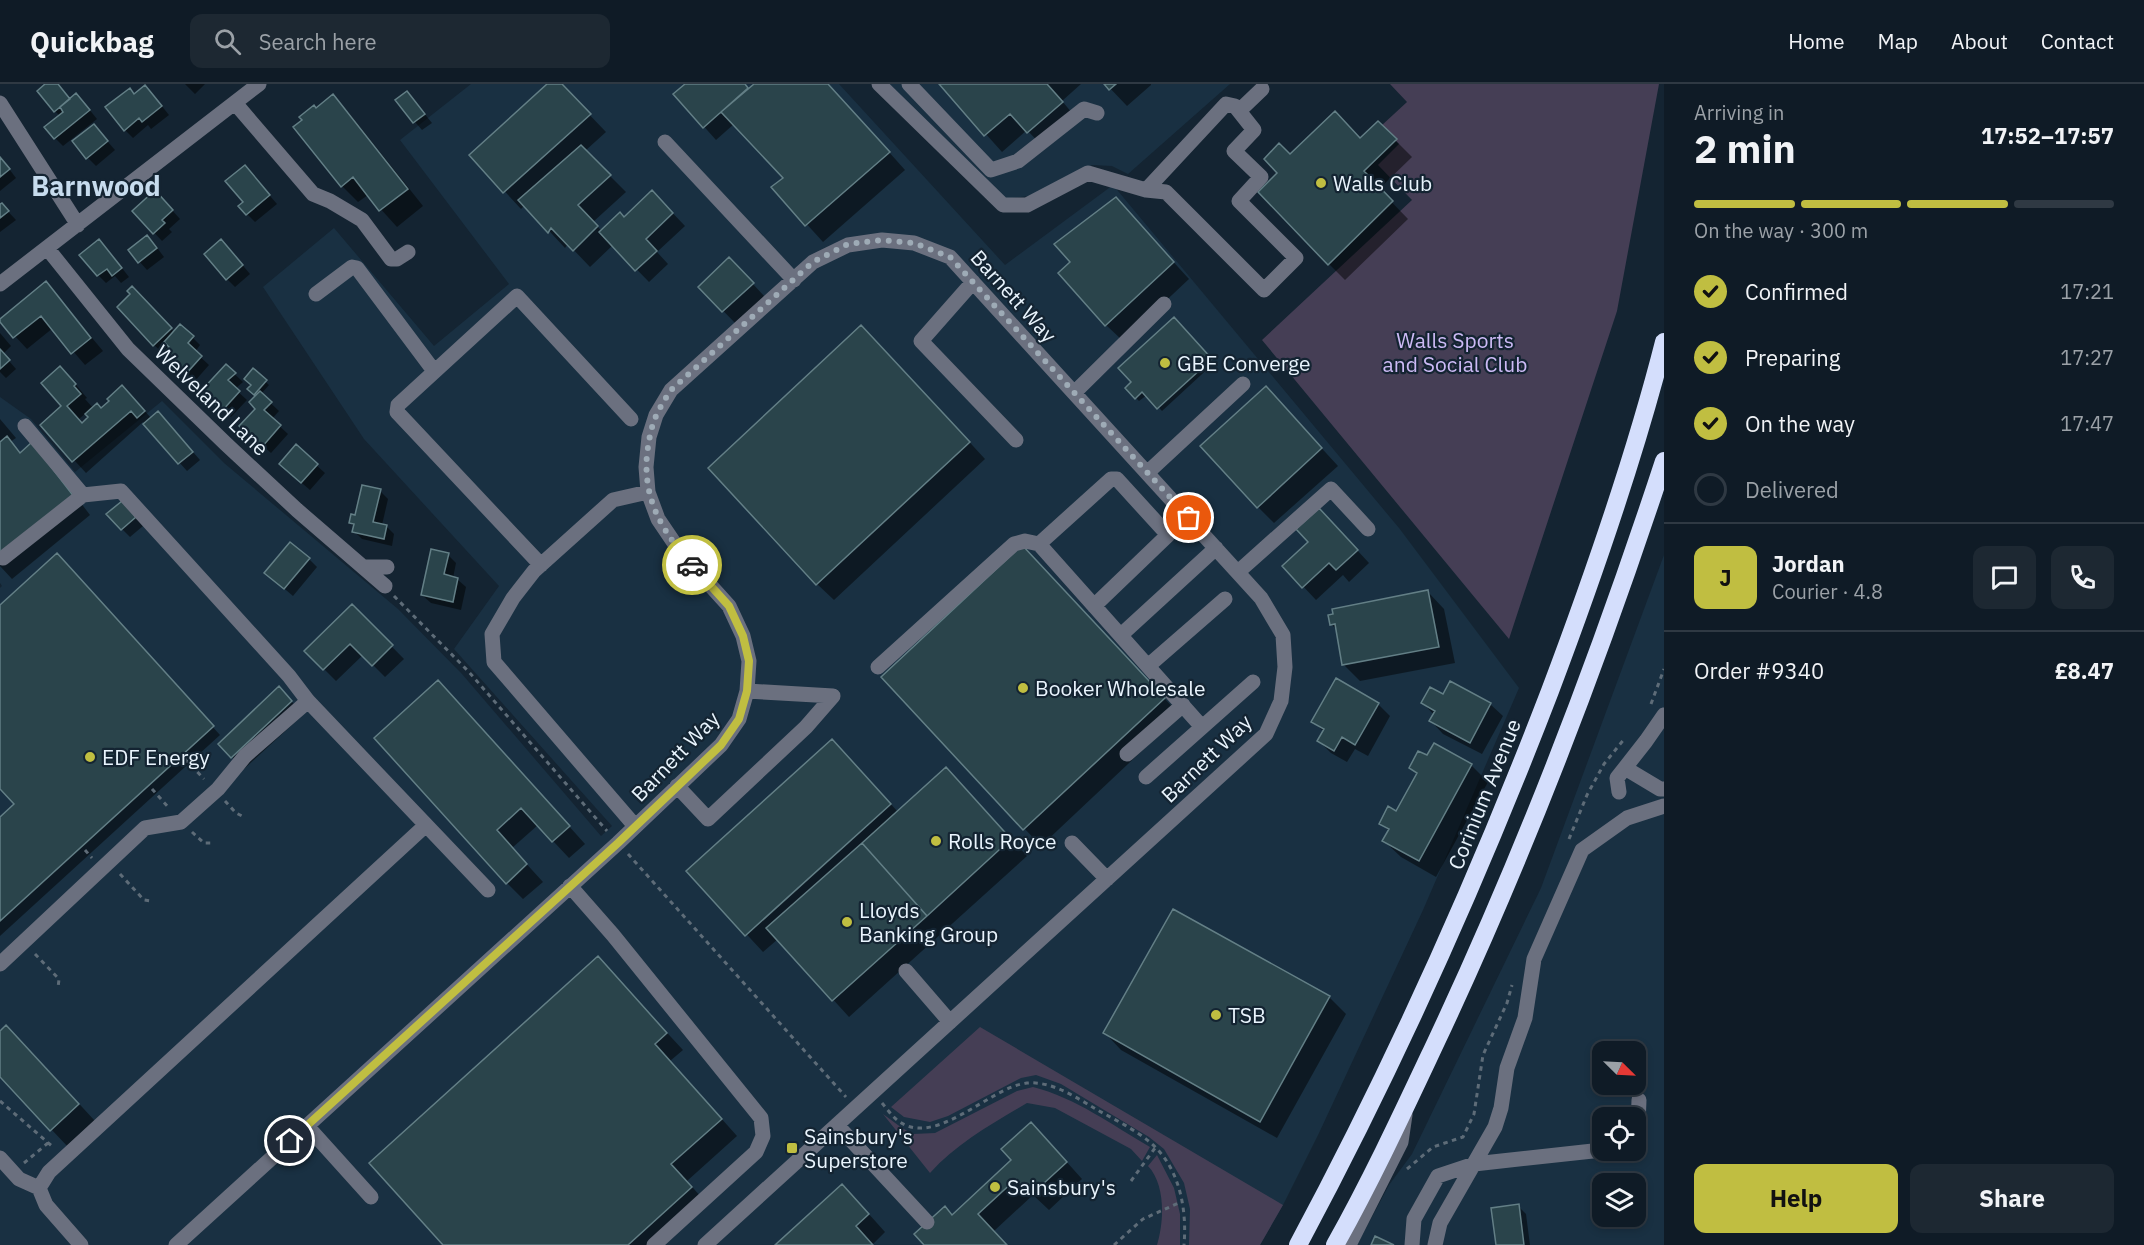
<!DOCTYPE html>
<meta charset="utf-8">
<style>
body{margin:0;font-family:"IBM Plex Sans",sans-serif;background:#1d2832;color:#f1f3f6;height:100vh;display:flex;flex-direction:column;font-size:22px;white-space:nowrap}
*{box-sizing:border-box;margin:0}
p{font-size:20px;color:#9ba1a7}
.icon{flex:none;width:33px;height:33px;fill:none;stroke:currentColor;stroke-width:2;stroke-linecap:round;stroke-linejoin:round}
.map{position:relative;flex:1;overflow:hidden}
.side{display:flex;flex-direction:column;background:#0f1b26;width:480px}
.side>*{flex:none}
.needle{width:39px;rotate:114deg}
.buttons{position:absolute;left:1592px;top:957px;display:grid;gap:12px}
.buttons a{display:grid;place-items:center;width:54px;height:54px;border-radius:12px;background:#0f1b26;box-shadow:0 3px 9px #0003,0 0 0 2px #2f3943;font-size:30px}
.pin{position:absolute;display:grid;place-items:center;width:51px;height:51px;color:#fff;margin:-26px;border:3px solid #fff;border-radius:50%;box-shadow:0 2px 6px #0007}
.courier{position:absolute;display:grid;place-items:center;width:60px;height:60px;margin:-30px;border:4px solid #c0be41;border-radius:50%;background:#fff;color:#222;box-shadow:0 2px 8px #0007}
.head em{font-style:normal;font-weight:700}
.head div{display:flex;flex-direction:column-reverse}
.head{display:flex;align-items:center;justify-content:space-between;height:102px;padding:0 30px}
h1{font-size:39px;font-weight:700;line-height:45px}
.bar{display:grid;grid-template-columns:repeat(4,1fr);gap:9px 6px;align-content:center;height:72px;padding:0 30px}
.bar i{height:8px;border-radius:4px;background:#2f3943}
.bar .selected{background:#c0be41}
.bar p{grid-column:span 4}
.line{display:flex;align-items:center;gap:15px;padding:0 30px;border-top:2px solid #2f3943}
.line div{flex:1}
.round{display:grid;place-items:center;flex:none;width:63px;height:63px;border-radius:12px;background:#1d2832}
ol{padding:0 30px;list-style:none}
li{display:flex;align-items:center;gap:18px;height:66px}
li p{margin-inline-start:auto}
li .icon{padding:6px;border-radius:50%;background:#c0be41;color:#111;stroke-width:4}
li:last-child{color:#9ba1a7}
li i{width:33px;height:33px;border:3px solid #2f3943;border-radius:50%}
.primary-button{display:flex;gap:12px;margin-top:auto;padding:12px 30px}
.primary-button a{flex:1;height:69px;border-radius:12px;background:#c0be41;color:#111;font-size:24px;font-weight:700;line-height:69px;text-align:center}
.primary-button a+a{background:#1d2832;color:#f1f3f6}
header{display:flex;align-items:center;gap:36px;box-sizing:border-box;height:84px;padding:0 30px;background:#0f1b26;border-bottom:2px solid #2f3943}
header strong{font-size:28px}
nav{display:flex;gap:33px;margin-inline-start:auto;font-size:21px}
.search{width:420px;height:54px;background:#1d2832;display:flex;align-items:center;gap:15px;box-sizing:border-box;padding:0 21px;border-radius:12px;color:#9ba1a7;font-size:22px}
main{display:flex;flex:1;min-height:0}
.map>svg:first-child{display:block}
.built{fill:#193042;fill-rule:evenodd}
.green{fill:#453e55}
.shadow{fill:#0007;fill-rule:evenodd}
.building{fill:#2a444b;stroke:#637f86;stroke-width:1.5}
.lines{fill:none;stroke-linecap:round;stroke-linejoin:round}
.path{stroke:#5e6c78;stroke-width:3;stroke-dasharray:4.5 4.5;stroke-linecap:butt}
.minor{stroke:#6b707f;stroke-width:15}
.highway{stroke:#d4defc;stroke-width:18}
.done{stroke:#9eabb6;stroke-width:6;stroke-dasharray:0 10.8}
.route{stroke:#c0be41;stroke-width:8}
.poi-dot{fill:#c0be41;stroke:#142432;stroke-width:2}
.labels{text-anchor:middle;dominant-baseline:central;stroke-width:4.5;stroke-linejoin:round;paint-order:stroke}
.poi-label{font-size:21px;fill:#e9f4fd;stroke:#142432;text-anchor:start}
.street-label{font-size:21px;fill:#e9f4fd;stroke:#142432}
.park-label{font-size:21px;fill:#ccbaf5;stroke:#142432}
.district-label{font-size:27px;font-weight:bold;fill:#c7dcee;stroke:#142432}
</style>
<header>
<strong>Quickbag</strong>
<div class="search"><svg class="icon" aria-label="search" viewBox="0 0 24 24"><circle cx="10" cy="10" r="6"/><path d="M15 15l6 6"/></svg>Search here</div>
<nav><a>Home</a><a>Map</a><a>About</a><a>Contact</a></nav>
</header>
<main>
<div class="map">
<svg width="1664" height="1161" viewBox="0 0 1664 1161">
<rect width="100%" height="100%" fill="#142432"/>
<path class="built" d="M471,0H839L1005,181L1113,101L1399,444L1519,604L1423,826L1319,1049L1283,1121L1260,1161H0V504L2,502L0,499V313L31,335L75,388L162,317L224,379L398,525L462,590L601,752L612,742L454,565L499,502L364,355L263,203L334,144L434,262L509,200L400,56Z
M886,0H1230L1128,90L1112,82L1092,81L1035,111L999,116Z
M1664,471V1161H1357L1389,1101L1412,1070L1541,804ZM1602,968H1635V1000H1602ZM1602,1034H1635V1066H1602ZM1602,1100H1635V1132H1602Z"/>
<path class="green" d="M1390,0H1659L1617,227L1509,555L1262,256L1412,116L1378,81L1399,60L1381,42L1407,18Z
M980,943L1283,1121L1260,1161H1189L1190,1125L1184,1099L1164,1065L1149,1053L1061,1000L1036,991L1021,994L948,1032L930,1038L904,1033L891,1023Z
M1033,1003C1076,1014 1112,1041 1150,1063L1142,1077L1131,1065L1055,1024L1027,1019C993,1039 956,1060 930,1089L883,1030L902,1044L913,1050L935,1049L1017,1007Z
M1157,1071L1174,1104L1180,1130V1161H1157C1164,1138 1166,1101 1148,1082Z"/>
<path class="shadow" d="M47,0H57L71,16L84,19L97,35L63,62L55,54L60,32L55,27Z
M185,0H205L195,10Z
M549,0H560L606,48L585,67L626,108L593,138L602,147L624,135L665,121L685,142L657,168L668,180L649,198L613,161L590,183L568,160L565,164L525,121L521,125L471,71Z
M687,0H744L749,6L756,0H828L905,86L823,158L773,103L785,94L734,40L716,56L675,10Z
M941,0H1081L1062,17L1078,36L1045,65L1027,46L1002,68Z
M1106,0H1151V1L1127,22Z
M135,11H153L169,31L151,45L148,41L133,54L125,46Z
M333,12L349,29L423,122L397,143L368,111L358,118L342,102L316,25Z
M397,17H414L432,39L422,46Z
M1378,39L1412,73L1379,105L1408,135L1345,196L1329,180L1279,89L1290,72L1361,56Z
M94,42L115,66L96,82L88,74Z
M0,73L16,94L0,107Z
M245,83L277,120L255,138L247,130Z
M1116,115L1189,195L1123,257L1106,241L1072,178Z
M163,116L180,135L169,145L172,148L162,157L134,127Z
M2,121L16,136L0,148V122Z
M155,161L164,173L147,186L130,167Z
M107,165L129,193L121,199L115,192L106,199L98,191Z
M229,165L250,190L235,203L227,195Z
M742,188L765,213L736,240L700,203Z
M46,199L103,267L85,281L53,244L27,265L0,236Z
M132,210L140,212L175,249L192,253L200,261L195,268L209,281L194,298L154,261L119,223Z
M1174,235L1214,279L1162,327L1147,311L1139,317L1136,314Z
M0,249L11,262L3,270L16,285L6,294L0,288Z
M878,259L985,375L834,516L817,500Z
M226,282L243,298L235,305L247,316L231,333L203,306Z
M253,286L269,301L261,310L279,327L272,335L288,350L271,369L250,350L257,325V312L250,305L253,301Z
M72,296L87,314L85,315L93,324L101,325L135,316L151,334L166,337L200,376L187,387L143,338L86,389L42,341L64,323ZM86,329L90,333L82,340L79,335Z
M1282,321L1338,382L1274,439L1258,423Z
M0,335L16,354L10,358L21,369L49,377L90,431L12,495L0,482Z
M296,363L325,389L310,406L289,388Z
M380,407L388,415L382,441L386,442L394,450L392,462L362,455L354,447L355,443L351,439Z
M122,419L143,442L130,453L122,445Z
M1331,438L1369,479L1349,498L1343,491L1316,516L1284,482Z
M448,471L456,479L453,494L457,495L466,503L461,526L431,519L422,511Z
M309,475L317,483L293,512L266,489Z
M65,479L220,651L0,852V735L16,720L0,702V523Z
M1039,480L1180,631L1041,762L883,594Z
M1428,508L1444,525L1455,579L1360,597L1344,581L1337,546L1331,540L1335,531Z
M352,522L404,575L385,593L363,571L336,597L306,567Z
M1444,612L1490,620L1503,632L1482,670L1443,650L1431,637L1434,631L1423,619Z
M454,614L585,760L569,774L538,741L512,764L543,798L523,815L507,799Z
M291,617L304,630L244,685L220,660Z
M1378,620L1390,632L1368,672L1355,665L1347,678L1331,669L1319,657L1324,648L1313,637Z
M1435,661L1471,681L1488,698L1436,793L1401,773L1384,757L1389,747L1381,739L1397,729L1418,691L1411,684L1428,673Z
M848,673L898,728L963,702L1027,772L849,933L778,855L763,868L689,788Z
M598,874L683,966L670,977L737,1052L687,1097L708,1121L663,1161H445Z
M1329,913L1346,930L1277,1054L1121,966L1105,949Z
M0,949L23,959L95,1037L68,1063L0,991Z
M1047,1056L1082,1095L1049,1126L1033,1111L994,1147L1006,1161H926L953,1132L1013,1076Z
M859,1119L885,1148L872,1161H777Z
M1518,1122L1526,1130L1530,1161H1497Z"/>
<path class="building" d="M45,0H58L70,15L54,28L37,7Z
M547,0H562L591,30L503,109L469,71Z
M685,0H745L748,4L703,44L673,10Z
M754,0H828L890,68L805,142L771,103L783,94L721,28Z
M939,0H1047L1063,18L1027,49L1010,30L984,52Z
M1104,0H1116L1109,6Z
M145,1L162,22L142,38L139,34L124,47L105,23L130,4L134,10Z
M407,7L425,30L413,39L395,16Z
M76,9L90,26L54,55L44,43L63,28L60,23Z
M333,10L408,105L379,127L353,93L341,103L293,43L302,36L299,33L314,21L316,24Z
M1335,27L1360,54L1378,37L1397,55L1364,87L1393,117L1328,181L1258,108L1277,89L1264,75L1279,59L1290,70Z
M94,40L108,57L86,75L72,57Z
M581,61L611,91L578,121L598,142L573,167L551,144L548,149L518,116Z
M0,73L10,85L0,93Z
M245,81L270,111L246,131L238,122L243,118L225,97Z
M155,106L173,126L162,136L165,139L153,150L132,127Z
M652,106L673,129L646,155L657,167L635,187L599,148L620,128L624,133Z
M1116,113L1174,178L1105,242L1058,189L1070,178L1054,160Z
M2,119L9,127L0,134V120Z
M147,151L157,164L138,179L128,166Z
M99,155L122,184L112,192L107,185L97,192L79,171Z
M221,155L243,181L226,196L204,170Z
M729,173L754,199L722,228L698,203Z
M46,197L91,254L71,270L41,232L13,254L0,238V235Z
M132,202L172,244L153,262L117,223L130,210L127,207Z
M1174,233L1212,275L1157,325L1142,308L1135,315L1125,304L1131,298L1118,284Z
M180,240L194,252L188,259L202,272L185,291L162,271L169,263L164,258Z
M861,241L970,358L816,501L708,384Z
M0,265L10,276L0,285Z
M226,280L236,289L228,296L240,307L222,327L201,307Z
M60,282L76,300L74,302L81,310L67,322L82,339L88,333L85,330L97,319L101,324L109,317L107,315L122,301L145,327L137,334L131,327L72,378L40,341L61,322L41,299Z
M253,284L267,296L254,311L247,305L251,301L244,295Z
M1266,302L1322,364L1257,424L1200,362Z
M260,307L272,318L264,326L281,341L262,363L239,342L255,325L249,318Z
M158,327L193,368L178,380L143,340Z
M7,352L20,369L32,358L75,414L0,475V358Z
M296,360L318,380L301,399L279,380Z
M362,401L381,405L373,438L387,441L384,455L352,448L354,440L349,439L351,430L355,431Z
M122,417L136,433L121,446L106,430Z
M1319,424L1358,466L1336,486L1329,479L1302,504L1282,482L1308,458L1296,445Z
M290,458L310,474L284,505L264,489Z
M1022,461L1165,614L1023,746L881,593Z
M431,465L449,469L444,490L458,494L453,518L421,511Z
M57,469L214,642L0,837V733L14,720L0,705V521Z
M1428,506L1439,563L1342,581L1335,540L1330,541L1328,531L1333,530L1332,525Z
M352,520L393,561L372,582L350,560L323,586L304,567Z
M1336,594L1379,619L1355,661L1342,653L1334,667L1317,657L1324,645L1311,638Z
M438,596L570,742L552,758L521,724L497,746L527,780L506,800L374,654Z
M1450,597L1491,619L1470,659L1429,637L1435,627L1421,619L1430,603L1443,610Z
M279,602L292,617L231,674L218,660Z
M832,655L891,720L745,852L686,787Z
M1434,659L1472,680L1419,777L1382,757L1389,745L1379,740L1388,722L1396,727L1417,689L1409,684L1418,667L1427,671Z
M946,683L1011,755L927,832L862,759Z
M862,759L927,832L832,917L766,844Z
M1173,825L1330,912L1260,1038L1103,949Z
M598,872L667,949L655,960L722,1035L671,1080L692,1103L628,1161H443L369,1079Z
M6,941L79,1020L50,1047L0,993V947Z
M1031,1038L1067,1078L1031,1111L1016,1095L978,1130L1007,1161H924L914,1150L945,1122L952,1131L1011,1076L1001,1065Z
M842,1100L869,1130L856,1142L873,1161H775Z
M1519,1120L1524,1161H1496L1491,1124Z
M1375,1152L1394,1161H1371Z"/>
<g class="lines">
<path class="path" d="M394,512L469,588L607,747
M1651,620L1664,585
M185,675L204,695
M152,705L169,724
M225,717L236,729L242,732
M192,748L204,759H211
M1569,755L1587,711L1604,680L1625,654
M85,766L92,774
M628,770L846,1013
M120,790L144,816L151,817
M35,870L59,895L58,904
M0,1017L53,1063
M882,1019C887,1025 892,1032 897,1036C935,1066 989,1003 1027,999C1051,997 1074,1012 1094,1024C1113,1035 1135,1045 1152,1060C1180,1085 1187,1126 1184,1161
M24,1079L48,1059
M1407,1085L1433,1063L1463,1053L1474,1030L1483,971L1507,919L1512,901
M1131,1097L1155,1064
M1114,1161L1143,1135L1183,1117"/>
<path class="minor" d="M879,0L1003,121H1027L1088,89L1146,106L1166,108L1264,206L1296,174L1239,117L1261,93L1234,67L1254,46L1235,22L1226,20L1146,106
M909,0L991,86L1018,77L1084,25L1097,29
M0,19L78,141
M235,19L313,110L330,117L362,136L391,175H397L408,168
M1239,27L1262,5
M665,58L794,196
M47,164L128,265L226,360L297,426L385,502
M973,198L921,257L1016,356
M0,200L259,0
M316,210L352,183L357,184L434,287
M1074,309L1164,220
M25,342L83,411L121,407L289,592L308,617L488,806
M1147,389L1243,300
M3,474L83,411
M541,481L397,328L398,321L517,212L631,335
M364,483H387
M1238,488L1331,405L1368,445
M1094,522L1168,451L1117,395H1111L1039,460L1202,643
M1121,551L1216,464
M1148,582L1225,515
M878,583L1014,460L1025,457L1039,460
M747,607L833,612
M1127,670L1183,621
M1625,684L1660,705H1664
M1146,693L1253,598
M677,702L708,735L806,643L833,612
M1619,708L1617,694L1646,657L1664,631
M635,742L494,578L492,550L513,514L534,487L613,416L648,408
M1072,759L1107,795
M570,802L613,851L761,1034L763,1052L756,1068L654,1161
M0,880L145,744L181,738L218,705L245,672L308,617
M906,887L950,938
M837,1041L927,1138
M307,1042L371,1113
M1635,1044L1638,1042L1639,1016
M0,1074L19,1095L39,1104
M81,1161L46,1121L39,1104L49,1088L426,741
M176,1161L618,759L721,661L739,635L747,607L749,577L743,552L729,522L681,469L658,435L648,408L646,383L649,353L656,331L671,306L813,178L848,161L882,156L914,159L950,173L1261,514L1283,551L1285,583L1281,617L1266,650L705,1161
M1349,1161L1401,1058L1405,1031
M1412,1161L1414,1135L1438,1092L1474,1080L1602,1066
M1435,1161L1440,1139L1495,1043L1501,1024L1507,984L1525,934L1534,875L1582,766L1627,734L1664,722"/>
<path class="highway" d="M1298,1161C1394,982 1477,797 1550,607C1593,493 1634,376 1664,258
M1335,1161C1372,1095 1404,1026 1436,958C1525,769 1599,575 1664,377"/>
</g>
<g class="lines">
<path class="done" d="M692,481C662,447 643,416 647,370C649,356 651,342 657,330C661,321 666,314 671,306L813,178L848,160L882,156L914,159L950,173L1189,434"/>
<path class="route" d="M290,1057L618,759L721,661L739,635L747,607L749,577L743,552L729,522L692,481"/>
</g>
<g class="poi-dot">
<circle cx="1321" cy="99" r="6"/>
<circle cx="1165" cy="279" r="6"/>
<circle cx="1023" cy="604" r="6"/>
<circle cx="90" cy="673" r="6"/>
<circle cx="936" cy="757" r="6"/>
<circle cx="847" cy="838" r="6"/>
<circle cx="1216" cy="931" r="6"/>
<rect x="786" y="1058" width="12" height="12" rx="3"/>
<circle cx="995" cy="1103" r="6"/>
</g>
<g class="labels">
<g class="poi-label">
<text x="1333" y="99">Walls Club</text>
<text x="1177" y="279">GBE Converge</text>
<text x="1035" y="604">Booker Wholesale</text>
<text x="102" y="673">EDF Energy</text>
<text x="948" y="757">Rolls Royce</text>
<text x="859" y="826">Lloyds<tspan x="859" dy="24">Banking Group</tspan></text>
<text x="1228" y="931">TSB</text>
<text x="804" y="1052">Sainsbury's<tspan x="804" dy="24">Superstore</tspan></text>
<text x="1007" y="1103">Sainsbury's</text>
</g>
<g class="street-label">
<text transform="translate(1014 212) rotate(48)">Barnett Way</text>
<text transform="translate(212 316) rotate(44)">Welveland Lane</text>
<text transform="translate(675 672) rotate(-46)">Barnett Way</text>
<text transform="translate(1206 674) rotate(-44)">Barnett Way</text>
<text transform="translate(1484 710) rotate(-68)">Corinium Avenue</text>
</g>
<g class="park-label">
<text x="1455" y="256">Walls Sports<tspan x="1455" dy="24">and Social Club</tspan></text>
</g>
<g class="district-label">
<text x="96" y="101">Barnwood</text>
</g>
</g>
</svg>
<div class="buttons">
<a><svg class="needle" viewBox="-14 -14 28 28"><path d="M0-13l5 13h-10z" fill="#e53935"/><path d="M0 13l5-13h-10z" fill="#9ba1a7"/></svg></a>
<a><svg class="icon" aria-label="locate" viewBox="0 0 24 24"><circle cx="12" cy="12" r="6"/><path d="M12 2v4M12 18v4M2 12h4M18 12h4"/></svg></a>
<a><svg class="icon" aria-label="layers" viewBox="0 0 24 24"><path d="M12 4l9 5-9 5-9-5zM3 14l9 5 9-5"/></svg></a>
</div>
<div class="pin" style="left:1189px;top:434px;background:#ea580c"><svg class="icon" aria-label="bag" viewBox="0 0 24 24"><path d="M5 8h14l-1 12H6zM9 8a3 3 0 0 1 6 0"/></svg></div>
<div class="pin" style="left:290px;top:1057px;background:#1f2937"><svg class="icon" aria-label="home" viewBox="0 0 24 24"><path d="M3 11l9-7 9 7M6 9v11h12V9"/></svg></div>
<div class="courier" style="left:692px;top:481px"><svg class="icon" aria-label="car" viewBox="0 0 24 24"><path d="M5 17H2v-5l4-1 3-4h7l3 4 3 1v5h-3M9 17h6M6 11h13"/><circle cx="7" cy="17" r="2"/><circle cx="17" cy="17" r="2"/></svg></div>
</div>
<section class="side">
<div class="head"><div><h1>2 min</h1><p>Arriving in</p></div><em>17:52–17:57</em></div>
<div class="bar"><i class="selected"></i><i class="selected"></i><i class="selected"></i><i></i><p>On the way · 300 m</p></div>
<ol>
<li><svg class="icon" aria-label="check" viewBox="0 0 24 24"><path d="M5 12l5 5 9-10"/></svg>Confirmed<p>17:21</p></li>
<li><svg class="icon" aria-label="check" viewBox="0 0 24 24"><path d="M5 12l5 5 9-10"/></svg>Preparing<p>17:27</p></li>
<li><svg class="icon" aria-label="check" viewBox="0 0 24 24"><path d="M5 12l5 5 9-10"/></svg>On the way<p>17:47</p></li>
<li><i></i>Delivered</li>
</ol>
<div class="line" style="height:108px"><b class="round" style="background:#c0be41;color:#111">J</b><div><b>Jordan</b><p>Courier · 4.8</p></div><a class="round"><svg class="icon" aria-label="chat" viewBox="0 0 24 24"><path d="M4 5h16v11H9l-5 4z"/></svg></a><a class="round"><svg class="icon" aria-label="phone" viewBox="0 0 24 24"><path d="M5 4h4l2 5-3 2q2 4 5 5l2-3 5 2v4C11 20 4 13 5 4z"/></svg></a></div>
<div class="line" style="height:78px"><div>Order #9340</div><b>£8.47</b></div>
<div class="primary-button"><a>Help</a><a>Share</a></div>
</section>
</main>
